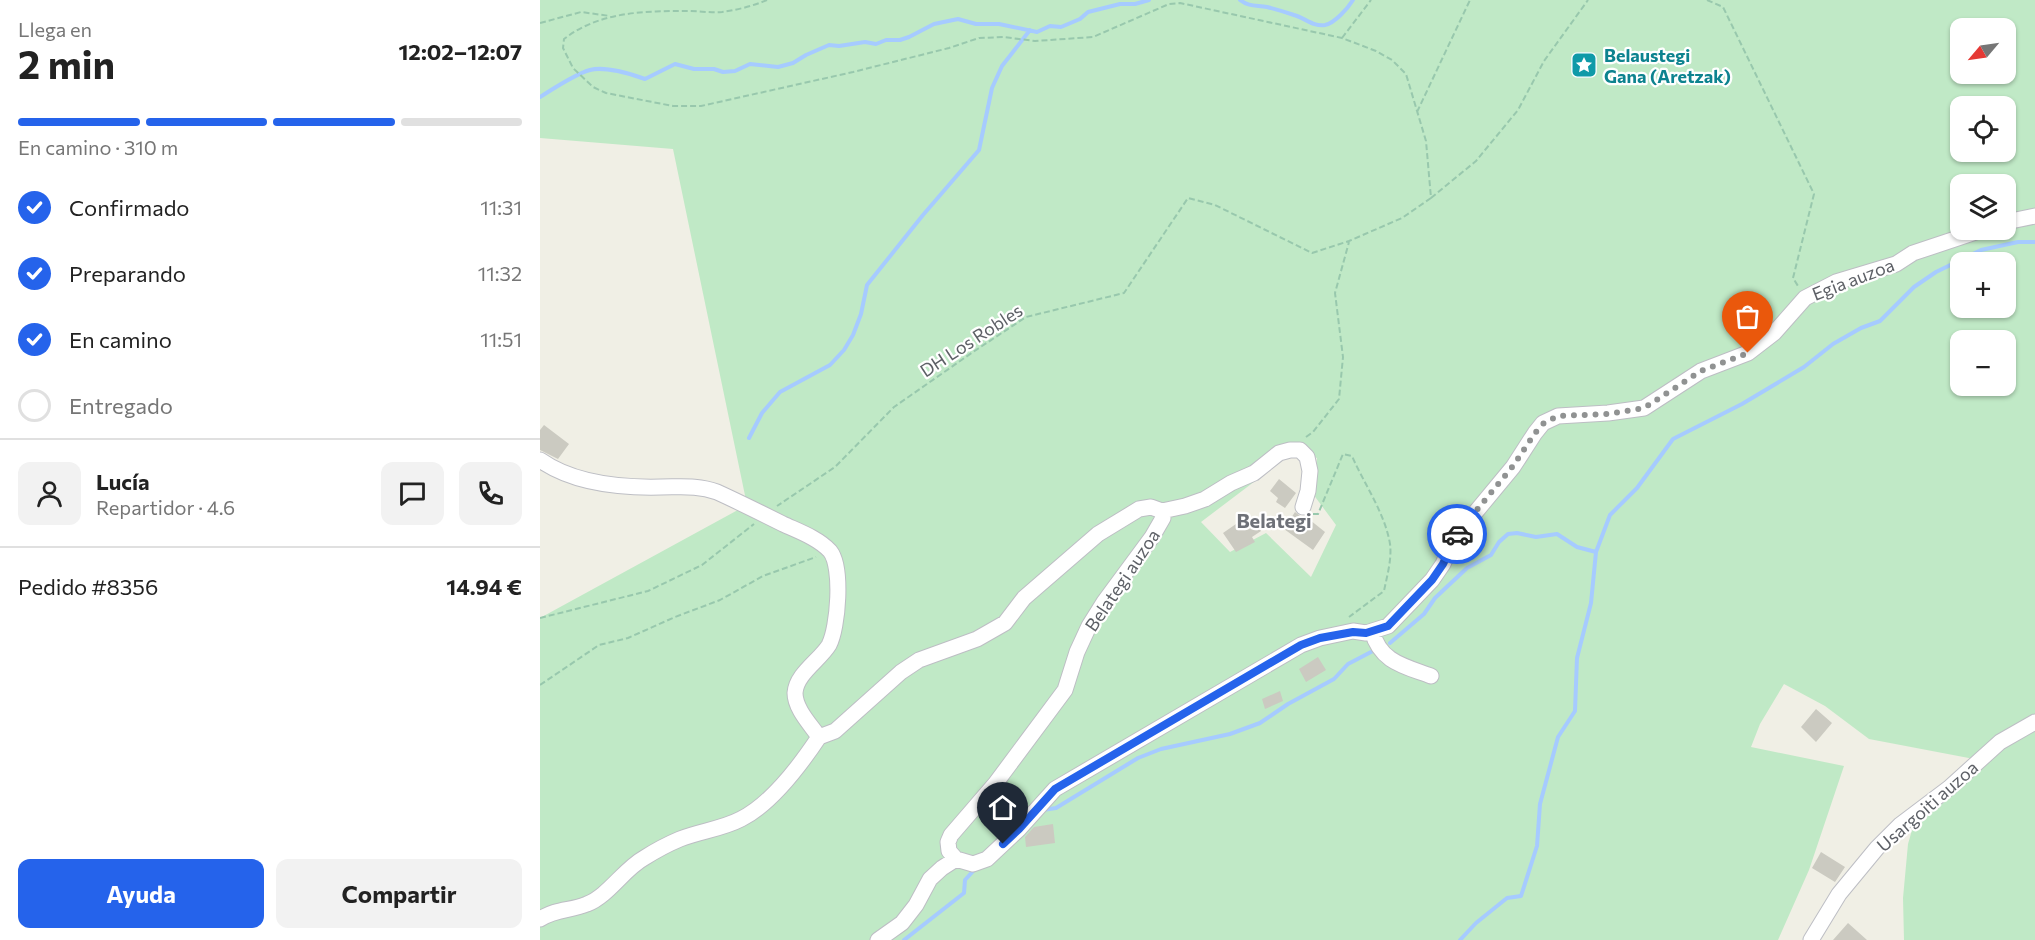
<!DOCTYPE html>
<html lang="es">
<meta charset="utf-8">
<style>
body{margin:0;font-family:Commissioner,sans-serif;background:#f2f2f2;color:#222;height:100vh;display:flex;flex-direction:column;font-size:22px;white-space:nowrap}
*{box-sizing:border-box;margin:0}
p{font-size:20px;color:#767676}
.icon{flex:none;width:33px;height:33px;fill:none;stroke:currentColor;stroke-width:2;stroke-linecap:round;stroke-linejoin:round}
.map{position:relative;flex:1;overflow:hidden}
.side{display:flex;flex-direction:column;background:#fff;width:540px}
.side>*{flex:none}
.needle{width:39px;rotate:241deg}
.tools{position:absolute;left:1410px;top:18px;display:grid;gap:12px}
.tools a{display:grid;place-items:center;width:66px;height:66px;border-radius:12px;background:#fff;box-shadow:0 2px 4px #0004;font-size:30px}
.pin{position:absolute;display:grid;place-items:center;width:51px;height:51px;color:#fff;margin:-62px -26px;border-radius:50% 50% 50% 0;rotate:-45deg;box-shadow:0 0 6px #0007}
.pin .icon{rotate:45deg}
.courier{position:absolute;display:grid;place-items:center;width:60px;height:60px;margin:-30px;border:4px solid #2563eb;border-radius:50%;background:#fff;color:#222;box-shadow:0 2px 8px #0007}
.headline em{font-style:normal;font-weight:700}
.headline div{display:flex;flex-direction:column-reverse}
.headline{display:flex;align-items:center;justify-content:space-between;height:102px;padding:0 18px}
h1{font-size:39px;font-weight:700;line-height:45px}
.bar{display:grid;grid-template-columns:repeat(4,1fr);gap:9px 6px;align-content:center;height:72px;padding:0 18px}
.bar i{height:8px;border-radius:4px;background:#e0e0e0}
.bar .active{background:#2563eb}
.bar p{grid-column:span 4}
.line{display:flex;align-items:center;gap:15px;padding:0 18px;border-top:2px solid #e0e0e0}
.line div{flex:1}
.round{display:grid;place-items:center;flex:none;width:63px;height:63px;border-radius:12px;background:#f2f2f2}
ol{padding:0 18px;list-style:none}
li{display:flex;align-items:center;gap:18px;height:66px}
li p{margin-inline-start:auto}
li .icon{padding:6px;border-radius:50%;background:#2563eb;color:#fff;stroke-width:4}
li:last-child{color:#767676}
li i{width:33px;height:33px;border:3px solid #e0e0e0;border-radius:50%}
.button{display:flex;gap:12px;margin-top:auto;padding:12px 18px}
.button a{flex:1;height:69px;border-radius:12px;background:#2563eb;color:#fff;font-size:24px;font-weight:700;line-height:69px;text-align:center}
.button a+a{background:#f2f2f2;color:#222}
main{display:flex;flex:1;min-height:0}
.map>svg:first-child{display:block}
.green{fill:#c0e9c6;fill-rule:evenodd}
.lines{fill:none;stroke-linecap:round;stroke-linejoin:round}
.stream{stroke:#a6cbff;stroke-width:4}
.building{fill:#cbcac1}
.minor-casing{stroke:#bdbec4;stroke-width:17}
.path{stroke:#98c8ad;stroke-width:2;stroke-dasharray:6 3;stroke-linecap:butt}
.minor{stroke:#fff;stroke-width:15}
.done{stroke:#909292;stroke-width:6;stroke-dasharray:0 10.8}
.route{stroke:#2563eb;stroke-width:8}
.labels{text-anchor:middle;dominant-baseline:central;stroke-width:4.5;stroke-linejoin:round;paint-order:stroke}
.culture-label{font-size:18px;font-weight:bold;fill:#0d838f;stroke:#fff;text-anchor:start}
.street-label{font-size:18px;fill:#5d6066;stroke:#fff}
.neighbourhood-label{font-size:20px;font-weight:bold;fill:#6e7178;stroke:#fff}
</style>
<main>
<section class="side">
<div class="headline"><div><h1>2 min</h1><p>Llega en</p></div><em>12:02–12:07</em></div>
<div class="bar"><i class="active"></i><i class="active"></i><i class="active"></i><i></i><p>En camino · 310 m</p></div>
<ol>
<li><svg class="icon" aria-label="check" viewBox="0 0 24 24"><path d="M5 12l5 5 9-10"/></svg>Confirmado<p>11:31</p></li>
<li><svg class="icon" aria-label="check" viewBox="0 0 24 24"><path d="M5 12l5 5 9-10"/></svg>Preparando<p>11:32</p></li>
<li><svg class="icon" aria-label="check" viewBox="0 0 24 24"><path d="M5 12l5 5 9-10"/></svg>En camino<p>11:51</p></li>
<li><i></i>Entregado</li>
</ol>
<div class="line" style="height:108px"><a class="round"><svg class="icon" aria-label="person" viewBox="0 0 24 24"><circle cx="12" cy="8" r="4"/><path d="M4 21q1-7 8-7t8 7"/></svg></a><div><b>Lucía</b><p>Repartidor · 4.6</p></div><a class="round"><svg class="icon" aria-label="chat" viewBox="0 0 24 24"><path d="M4 5h16v11H9l-5 4z"/></svg></a><a class="round"><svg class="icon" aria-label="phone" viewBox="0 0 24 24"><path d="M5 4h4l2 5-3 2q2 4 5 5l2-3 5 2v4C11 20 4 13 5 4z"/></svg></a></div>
<div class="line" style="height:78px"><div>Pedido #8356</div><b>14.94 €</b></div>
<div class="button"><a>Ayuda</a><a>Compartir</a></div>
</section>
<div class="map">
<svg width="1495" height="940" viewBox="0 0 1495 940">
<rect width="100%" height="100%" fill="#f0efe5"/>
<path class="green" d="M0,0H1495V940H1364L1363,898L1368,844L1376,816L1434,759L1329,739L1285,706L1244,684L1220,724L1211,747L1304,766L1269,870L1238,940H0V618L207,505L133,149L0,138ZM1420,28H1466V74H1420ZM1420,106H1466V152H1420ZM1420,184H1466V230H1420ZM1420,262H1466V308H1420ZM1420,340H1466V386H1420ZM756,450L777,458L773,494L796,525L771,577L726,533L690,552L661,522Z"/>
<g class="lines">
<path class="stream" d="M700,0C709,7 717,5 727,7C735,9 745,12 754,15C765,18 773,27 785,25C795,23 808,8 813,0
M0,97C13,89 35,74 50,70C64,66 91,74 105,79L135,64L154,69H174L183,72L195,71L210,64L238,67L253,63L266,55L289,45L299,46L325,42L336,44L346,40H360L369,37L394,24L418,19L436,24H459L497,32L510,26L521,27L540,19L548,12L580,4H595L609,0
M209,438L222,413L240,392L290,365L304,350L313,335L321,314L327,285L383,215L439,150L452,88L462,66L490,30
M850,643L884,614L895,598L927,568L951,555L959,542L968,534L977,533L996,537L1017,534L1037,547L1056,552
M503,810L516,808L598,758L621,749L690,734L720,723L748,704L794,679L808,664L831,652
M364,940L424,893L425,880L435,869
M920,940L936,923L967,898L981,896L997,846L1000,804L1018,737L1035,711L1037,658L1051,603L1056,552L1070,515L1097,488L1133,439L1202,404L1264,367L1293,344L1321,328L1340,321L1374,287L1396,272L1441,250L1478,242H1495"/>
</g>
<path class="building" d="M4,425L29,444L18,459L0,450V430Z
M739,479L756,493L745,508L736,502L738,498L730,491Z
M755,512L760,516H765L785,532L773,550L744,529Z
M709,515L721,531L712,537L715,542L696,552L683,533Z
M778,657L786,670L766,682L759,669Z
M740,691L743,701L725,709L722,699Z
M1276,709L1292,723L1276,742L1261,727Z
M513,824L515,843L486,847L485,837L494,827Z
M1281,852L1305,867L1295,882L1272,868Z
M1308,923L1327,940H1293Z"/>
<g class="lines">
<g class="minor-casing">
<path id="minor" d="M1466,222L1495,216
M0,460C34,484 81,488 121,487C141,487 158,485 177,492C199,502 221,513 243,524C258,531 278,538 290,551C303,567 298,628 289,645C280,660 256,674 255,693C255,709 271,725 279,737
M622,511L645,506L665,499L691,483L714,473L739,453L750,450H760L767,457L770,471L768,491L763,507
M832,631C840,662 864,666 891,676
M279,737L295,731L361,672L379,660L437,639L465,623L484,598L558,534L599,509L611,507L622,511L623,518L612,537L564,602L549,626L537,652L525,690L455,784L411,835L408,842L409,851L416,859L433,864L447,859L479,829L515,789L761,645L780,638L813,631L826,633L848,626L892,580L903,564L915,537L973,467L995,433L1003,423L1018,416L1068,413L1104,408L1161,371L1208,353L1234,333L1265,298L1296,282L1356,264L1373,253L1442,230
M0,919C17,908 31,911 47,904C68,896 84,869 104,858C115,851 128,844 140,839C160,831 182,829 201,819C231,804 261,764 279,737
M338,940L362,923L376,905L390,879L402,868L416,859
M1271,940L1299,894L1337,848L1360,825L1409,788L1460,742L1495,722"/>
</g>
<path class="path" d="M227,0C213,6 197,10 182,12C171,13 160,11 149,11C106,11 60,11 24,39L23,48L33,68L53,87L66,93L133,106H161L313,72L409,48L439,38L463,37L495,41L553,37L629,4L640,3L802,38L836,51L852,60L866,74L886,141L891,198L862,218L809,241L772,253L675,205L648,198L584,293L486,317L433,352L354,407L295,467L237,506
M1167,0L1183,7L1274,194L1253,278L1258,286
M0,23L41,12L70,16
M802,38L831,0
M877,112L930,0
M891,198L936,161L978,110L1004,61L1048,0
M766,437L773,432L799,399L803,357L795,293L809,242
M773,514H778L803,454L812,456C824,484 845,513 850,544C852,559 847,576 844,591L809,617
M0,618L108,591L162,565L214,524
M0,685L59,645L88,638L135,617L180,600L223,576L276,557"/>
<use href="#minor" class="minor"/>
</g>
<g class="lines">
<path class="done" d="M917,534L973,466L995,433L1004,423L1018,416L1068,414L1104,408L1161,371L1208,353"/>
<path class="route" d="M463,844L479,829L515,789L761,645L780,638L813,632L826,633L848,626L892,580L903,564L917,534"/>
</g>
<defs>
<g id="sight-square" transform="scale(1.35)"><rect x="-9" y="-9" width="18" height="18" rx="4" fill="#0f9aa8" stroke="#fff"/><path d="M0-6L1.8-2.2L6-1.7L2.9 1.2L3.7 5.4L0 3.3L-3.7 5.4L-2.9 1.2L-6-1.7L-1.8-2.2Z" fill="#fff"/></g>
</defs>
<g fill-rule="evenodd">
<use href="#sight-square" x="1044" y="65"/>
</g>
<g class="labels">
<g class="culture-label">
<text x="1064" y="55">Belaustegi<tspan x="1064" dy="21">Gana (Aretzak)</tspan></text>
</g>
<g class="street-label">
<text transform="translate(1313 279) rotate(-21)">Egia auzoa</text>
<text transform="translate(431 340) rotate(-33)">DH Los Robles</text>
<text transform="translate(582 580) rotate(-56)">Belategi auzoa</text>
<text transform="translate(1387 806) rotate(-41)">Usargoiti auzoa</text>
</g>
<g class="neighbourhood-label">
<text x="734" y="520">Belategi</text>
</g>
</g>
</svg>
<div class="tools">
<a><svg class="needle" viewBox="-14 -14 28 28"><path d="M0-13l5 13h-10z" fill="#e53935"/><path d="M0 13l5-13h-10z" fill="#767676"/></svg></a>
<a><svg class="icon" aria-label="locate" viewBox="0 0 24 24"><circle cx="12" cy="12" r="6"/><path d="M12 2v4M12 18v4M2 12h4M18 12h4"/></svg></a>
<a><svg class="icon" aria-label="layers" viewBox="0 0 24 24"><path d="M12 4l9 5-9 5-9-5zM3 14l9 5 9-5"/></svg></a>
<a>+</a>
<a>−</a>
</div>
<div class="pin" style="left:1208px;top:353px;background:#ea580c"><svg class="icon" aria-label="bag" viewBox="0 0 24 24"><path d="M5 8h14l-1 12H6zM9 8a3 3 0 0 1 6 0"/></svg></div>
<div class="pin" style="left:463px;top:844px;background:#1f2937"><svg class="icon" aria-label="home" viewBox="0 0 24 24"><path d="M3 11l9-7 9 7M6 9v11h12V9"/></svg></div>
<div class="courier" style="left:917px;top:534px"><svg class="icon" aria-label="car" viewBox="0 0 24 24"><path d="M5 17H2v-5l4-1 3-4h7l3 4 3 1v5h-3M9 17h6M6 11h13"/><circle cx="7" cy="17" r="2"/><circle cx="17" cy="17" r="2"/></svg></div>
</div>
</main>
